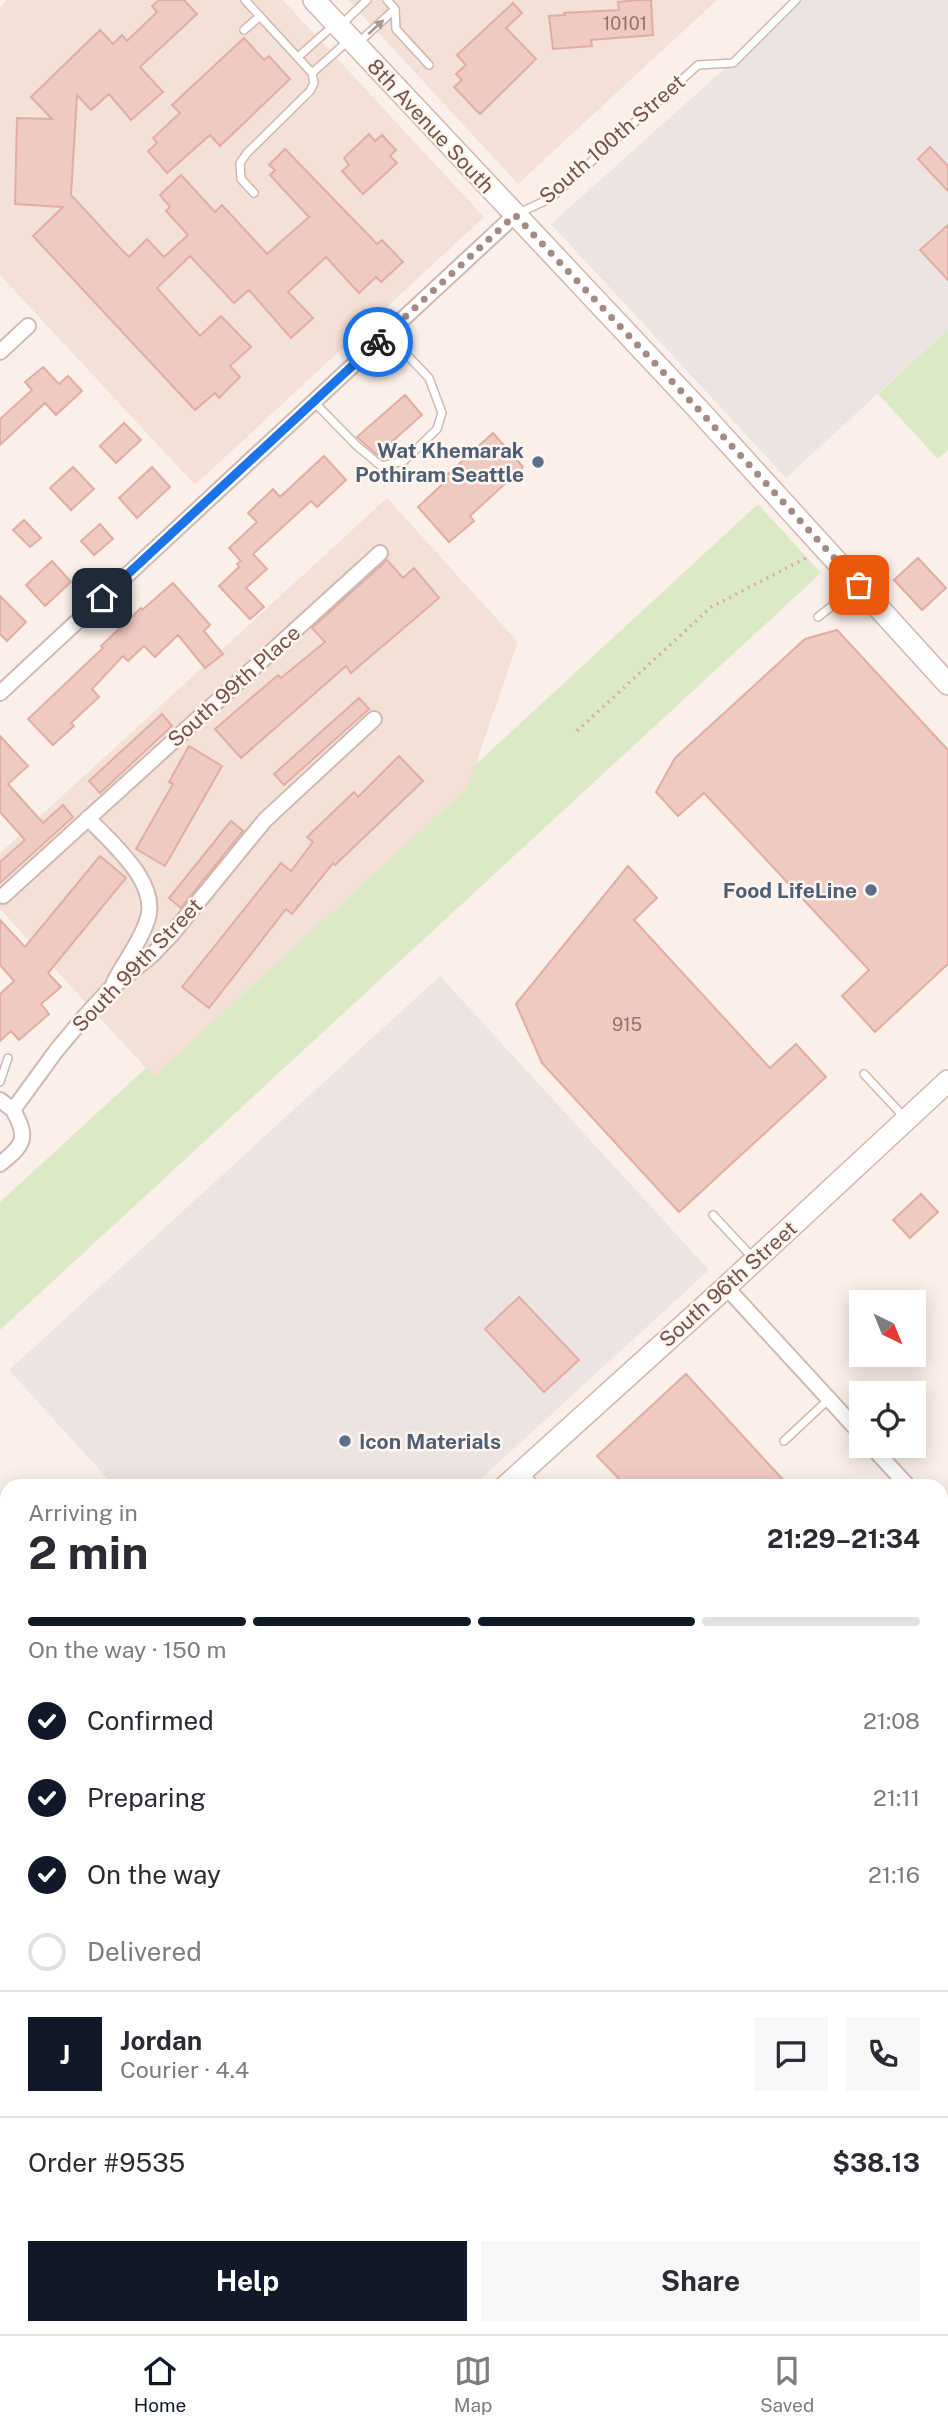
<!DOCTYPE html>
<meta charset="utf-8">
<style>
body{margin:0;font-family:"Public Sans",sans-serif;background:#f7f7f7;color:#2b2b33;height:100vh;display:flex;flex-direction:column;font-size:26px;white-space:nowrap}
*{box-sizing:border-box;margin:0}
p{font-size:23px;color:#7c7c81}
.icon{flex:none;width:38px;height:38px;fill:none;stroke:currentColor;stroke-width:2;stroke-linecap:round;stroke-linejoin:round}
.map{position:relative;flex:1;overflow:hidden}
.sheet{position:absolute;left:0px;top:1479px;width:948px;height:856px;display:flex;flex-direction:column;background:#fff;border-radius:21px 21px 0 0;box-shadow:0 4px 18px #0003}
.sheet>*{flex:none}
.needle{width:46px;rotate:137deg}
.tools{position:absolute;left:849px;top:1290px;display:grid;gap:14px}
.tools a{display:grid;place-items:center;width:77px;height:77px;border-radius:0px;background:#fff;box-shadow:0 4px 18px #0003;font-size:35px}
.pin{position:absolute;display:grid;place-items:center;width:60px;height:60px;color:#fff;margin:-30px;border-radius:14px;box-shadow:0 4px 10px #0006}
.courier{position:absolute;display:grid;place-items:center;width:70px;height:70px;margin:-35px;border:5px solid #1a73e8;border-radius:50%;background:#fff;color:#222;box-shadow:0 2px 9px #0007}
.summary em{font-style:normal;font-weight:700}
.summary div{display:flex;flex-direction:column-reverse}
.summary{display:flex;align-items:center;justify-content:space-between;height:119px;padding:0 28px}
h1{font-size:46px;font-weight:700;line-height:52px}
.bar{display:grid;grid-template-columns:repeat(4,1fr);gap:10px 7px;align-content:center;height:84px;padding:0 28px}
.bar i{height:9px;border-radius:5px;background:#e1e1e2}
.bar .on{background:#111827}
.bar p{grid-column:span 4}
.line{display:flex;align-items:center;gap:18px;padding:0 28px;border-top:2px solid #e1e1e2}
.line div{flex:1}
.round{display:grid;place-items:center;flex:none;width:74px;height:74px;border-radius:0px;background:#f7f7f7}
ol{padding:0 28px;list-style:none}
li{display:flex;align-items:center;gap:21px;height:77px}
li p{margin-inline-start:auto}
li .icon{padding:7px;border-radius:50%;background:#111827;color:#fff;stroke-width:4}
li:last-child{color:#7c7c81}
li i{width:38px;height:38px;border:4px solid #e1e1e2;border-radius:50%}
.cta{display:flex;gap:14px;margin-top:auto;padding:14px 28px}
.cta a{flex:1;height:80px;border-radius:0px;background:#111827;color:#fff;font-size:28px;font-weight:700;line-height:80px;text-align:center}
.cta a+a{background:#f7f7f7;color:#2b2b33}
.tab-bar{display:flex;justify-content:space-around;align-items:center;height:98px;border-top:2px solid #e1e1e2;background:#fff;font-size:19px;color:#7c7c81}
.tab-bar a{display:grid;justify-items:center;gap:4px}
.tab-bar .on{color:#111827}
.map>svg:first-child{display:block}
.residential{fill:#f3e0d7}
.industrial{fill:#ece4e2}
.grass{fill:#dce9c7}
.forest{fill:url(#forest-firs)}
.building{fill:#efcac2;stroke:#e1ada3;stroke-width:2}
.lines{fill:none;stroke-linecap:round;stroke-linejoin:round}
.lane-casing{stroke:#cfb8b2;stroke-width:10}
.street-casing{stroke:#cfb8b2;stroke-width:18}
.secondary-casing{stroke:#d2b7b0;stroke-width:24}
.highway-casing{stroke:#d6cbca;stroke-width:30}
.path{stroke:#d5ada5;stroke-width:3.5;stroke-dasharray:2 5;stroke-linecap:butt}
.lane{stroke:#fff;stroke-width:7}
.street{stroke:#fff;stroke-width:14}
.secondary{stroke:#fff;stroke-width:21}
.highway{stroke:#f2a7a3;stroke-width:26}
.secondary-bridge-casing{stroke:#d2b7b0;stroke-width:24;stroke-linecap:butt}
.secondary-bridge{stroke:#fff;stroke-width:21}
.oneway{fill:#ac9895}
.done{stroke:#a48a84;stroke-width:7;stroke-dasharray:0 12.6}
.route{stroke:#1a73e8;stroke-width:9}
.service-dot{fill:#5c6f8a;stroke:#fef5ef;stroke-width:2.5}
.labels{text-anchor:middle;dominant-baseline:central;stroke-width:5;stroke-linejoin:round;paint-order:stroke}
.number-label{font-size:18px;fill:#94716b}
.street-label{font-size:21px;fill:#75534e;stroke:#fef5ef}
.service-label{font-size:21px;font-weight:bold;fill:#4e5e75;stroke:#fef5ef;text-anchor:end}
</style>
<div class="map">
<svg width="948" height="2334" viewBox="0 0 948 2334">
<defs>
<pattern id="forest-firs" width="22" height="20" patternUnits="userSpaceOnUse" patternTransform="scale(1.75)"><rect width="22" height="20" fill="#dce9c7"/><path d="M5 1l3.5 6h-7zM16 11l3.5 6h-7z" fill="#b7bfa4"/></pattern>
</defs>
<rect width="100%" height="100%" fill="#fbf0e9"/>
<path class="residential" d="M7,0H283L484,217L195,485L0,275V7Z
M348,0H717L518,184Z
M387,498L518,642L467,789L154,1077L0,909V853Z"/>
<path class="industrial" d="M801,0H948V329L786,478L551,224Z
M440,976L709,1270L473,1486H114L9,1370Z"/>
<path class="grass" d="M948,329V450L938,459L878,394Z
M758,504L821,573L0,1330V1202L146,1068L154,1076L466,789L475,765Z
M0,2322H7V2328H90L141,2334H0Z"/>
<path class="forest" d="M948,1590V1742L942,1748V1596Z"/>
<path class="building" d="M159,0H184L197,14L140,67L163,92L131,120L109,94L91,110L77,95L71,195L120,248L129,257L147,239L164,257L188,235L166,211L170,207L160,195L181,175L215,212L222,205L267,254L309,217L270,175L275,170L269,165L285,149L377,244L382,240L403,262L381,282L376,277L359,293L326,257L288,292L313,318L291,338L249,290L234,303L190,256L157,288L200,336L221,316L251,347L230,366L240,377L219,398L215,393L195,410L33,236L63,207L15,204L17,118L52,119L31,97L100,30L113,44L122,35L127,41L157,12L152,6Z
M637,0H651L653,35L591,40L592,46L553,49L549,16L565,15L564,13L619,10L618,2Z
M513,3L522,13L506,28L536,59L480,114L454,87L462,80L456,74L466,65L457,55Z
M244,38L264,60L269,56L290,79L220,146L210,135L167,173L148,151L157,143L153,138L180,113L172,105Z
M369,134L375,141L382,135L396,150L390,156L397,163L363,194L342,171L349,165L344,158Z
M930,147L948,166V191L918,159Z
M948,225V280L920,250Z
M43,367L59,384L68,376L82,391L56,415L45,403L0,445V419L32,390L25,382Z
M405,395L422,415L377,455L357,437Z
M124,423L141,440L116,463L100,446Z
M493,433L523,467L470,516L474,521L449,542L418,507L448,479L446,476Z
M324,456L346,480L317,507L311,501L253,554L267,569L246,588L264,607L250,619L219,586L239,567L237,564L241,561L229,548L257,522L248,513L273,489L280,497Z
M73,467L94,489L71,510L50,488Z
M152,467L170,487L137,518L119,498Z
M24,520L41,538L30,547L13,530Z
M100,524L113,539L94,555L81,541Z
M918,558L946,588L922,610L894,580Z
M387,560L403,578L414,568L439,598L351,673L346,666L241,758L215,729L278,675L281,678L325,642L312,628Z
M52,561L71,582L45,606L26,585Z
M173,583L210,625L204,631L223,654L205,668L178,635L155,657L144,646L128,661L123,656L92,689L99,697L71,723L74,726L53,745L28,719L103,648L101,646L141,608L142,610Z
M0,596L26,622L7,641L0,634Z
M837,630L948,750V964L875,1032L842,996L869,970L704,793L678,816L656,792L675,758L805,639Z
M359,698L369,709L284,785L274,774Z
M162,714L172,726L100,793L89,781Z
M0,736L28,766L8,784L43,823L63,805L73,817L0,883V862L25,840L0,812Z
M189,746L222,766L165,866L136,849L173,784L169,782Z
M399,756L423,781L335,865L333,863L292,914L286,909L209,1008L182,987L281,863L291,871L313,842L307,837L354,792L358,797Z
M231,821L243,831L181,908L169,898Z
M100,856L126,878L48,973L61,987L41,1004L49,1014L19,1040L11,1031L0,1041V994L14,981L0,965V920L25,947Z
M628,866L657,898L634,920L770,1068L796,1044L826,1077L679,1212L542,1063L516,1004Z
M921,1194L938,1212L910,1238L893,1220Z
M519,1297L579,1360L544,1392L485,1329Z
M686,1374L763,1458L789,1486H626L597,1456Z"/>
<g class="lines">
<g class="lane-casing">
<path id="lane" d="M245,0L312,73L314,83L310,91L247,153L240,163L241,179L254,193
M387,0L395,9L396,29L429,65
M342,24L367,0
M244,30L260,16
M359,42L395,9
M298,57L335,24
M312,73L348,41
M519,213L551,198L698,65L733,63L796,0
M314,402L356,445L381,466L404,461L437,429L442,413L429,378L387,334
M818,617L855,588
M864,1074L906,1119
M0,1082L8,1058
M713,1215L753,1258
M784,1441L829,1399
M525,1473L536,1486
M942,1562L948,1556
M0,1666L7,1660
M942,1765L948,1759
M942,1868L948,1874"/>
</g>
<g class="street-casing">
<path id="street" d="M0,352L28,326
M0,693L515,215
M88,818C111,843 161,883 147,921C140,942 124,963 114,982
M3,896L380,553
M0,1100L13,1110
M0,1164C24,1145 29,1138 13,1110L56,1051L86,1015L109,990L153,954L172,934L265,820L374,719
M726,1287L861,1434
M871,1446L908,1486
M942,1522L948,1529"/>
</g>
<g class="secondary-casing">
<path id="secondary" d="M314,0L698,409L948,684
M506,1486L726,1287L948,1081
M0,1920L7,1922
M0,1952L7,1943
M0,2004L7,2013"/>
</g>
<g class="highway-casing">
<path id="highway" d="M942,2015L948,2021
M942,2072L948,2082
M0,2171L7,2168
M942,2186L948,2175
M0,2202H7
M0,2227L7,2228
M942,2249L948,2250
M0,2282H7
M942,2286H948
M0,2305H7
M224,2328L257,2334
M340,2328L433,2334
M709,2328L811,2334"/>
</g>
<path class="path" d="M577,731L711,607L808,557"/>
<use href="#lane" class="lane"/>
<use href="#street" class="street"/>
<use href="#secondary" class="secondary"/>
<use href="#highway" class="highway"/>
<g class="secondary-bridge-casing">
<path id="secondary-bridge" d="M739,2328L740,2334"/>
</g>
<use href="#secondary-bridge" class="secondary-bridge"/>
</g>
<defs><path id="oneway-solid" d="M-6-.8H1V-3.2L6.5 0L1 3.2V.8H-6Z" transform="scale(1.75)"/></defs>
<use class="oneway" href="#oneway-solid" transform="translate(376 27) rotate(-43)"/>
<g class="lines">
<path class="done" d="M378,342L515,215L698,409L859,585"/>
<path class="route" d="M102,598L378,342"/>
</g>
<g class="service-dot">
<circle cx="538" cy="462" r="7"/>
<circle cx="871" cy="890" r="7"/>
<circle cx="345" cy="1441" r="7"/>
</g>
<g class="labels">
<g class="number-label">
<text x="625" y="23">10101</text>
<text x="627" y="1024">915</text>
</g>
<g class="street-label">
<text transform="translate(431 126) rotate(47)">8th Avenue South</text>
<text transform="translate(612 139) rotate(-41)">South 100th Street</text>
<text transform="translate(234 686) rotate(-42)">South 99th Place</text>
<text transform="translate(137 965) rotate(-46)">South 99th Street</text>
<text transform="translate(728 1284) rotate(-42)">South 96th Street</text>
</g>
<g class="service-label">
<text x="524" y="450">Wat Khemarak<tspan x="524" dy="24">Pothiram Seattle</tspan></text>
<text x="857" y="890">Food LifeLine</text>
<text x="359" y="1441" text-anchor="start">Icon Materials</text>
</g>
</g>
</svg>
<div class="tools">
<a><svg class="needle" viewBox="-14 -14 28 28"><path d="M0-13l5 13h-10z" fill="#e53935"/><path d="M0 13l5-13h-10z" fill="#7c7c81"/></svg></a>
<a><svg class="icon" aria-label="locate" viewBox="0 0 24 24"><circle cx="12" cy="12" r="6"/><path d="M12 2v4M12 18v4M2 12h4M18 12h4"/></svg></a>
</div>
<div class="pin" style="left:859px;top:585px;background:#ea580c"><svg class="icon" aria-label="bag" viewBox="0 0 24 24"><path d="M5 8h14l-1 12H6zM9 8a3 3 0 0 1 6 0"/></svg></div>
<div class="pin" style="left:102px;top:598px;background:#1f2937"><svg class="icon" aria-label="home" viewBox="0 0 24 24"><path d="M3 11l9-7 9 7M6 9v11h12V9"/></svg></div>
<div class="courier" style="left:378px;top:342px"><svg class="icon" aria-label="bike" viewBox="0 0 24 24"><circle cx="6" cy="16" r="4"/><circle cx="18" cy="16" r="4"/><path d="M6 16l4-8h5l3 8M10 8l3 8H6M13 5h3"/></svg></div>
<section class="sheet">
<div class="summary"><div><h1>2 min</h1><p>Arriving in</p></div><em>21:29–21:34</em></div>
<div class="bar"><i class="on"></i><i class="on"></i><i class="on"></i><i></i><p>On the way · 150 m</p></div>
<ol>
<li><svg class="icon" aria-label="check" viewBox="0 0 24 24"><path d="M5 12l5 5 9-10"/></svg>Confirmed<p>21:08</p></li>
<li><svg class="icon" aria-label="check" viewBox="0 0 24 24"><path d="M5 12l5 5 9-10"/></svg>Preparing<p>21:11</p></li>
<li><svg class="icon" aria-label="check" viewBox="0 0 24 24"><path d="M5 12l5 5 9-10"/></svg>On the way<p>21:16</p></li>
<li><i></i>Delivered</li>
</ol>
<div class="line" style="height:126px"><b class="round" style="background:#111827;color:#fff">J</b><div><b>Jordan</b><p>Courier · 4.4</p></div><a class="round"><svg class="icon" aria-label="chat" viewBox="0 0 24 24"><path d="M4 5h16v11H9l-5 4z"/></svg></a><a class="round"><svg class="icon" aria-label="phone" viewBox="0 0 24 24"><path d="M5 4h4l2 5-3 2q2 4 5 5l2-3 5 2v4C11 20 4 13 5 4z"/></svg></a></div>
<div class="line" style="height:91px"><div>Order #9535</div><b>$38.13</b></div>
<div class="cta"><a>Help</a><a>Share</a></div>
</section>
</div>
<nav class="tab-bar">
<a class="on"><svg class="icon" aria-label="home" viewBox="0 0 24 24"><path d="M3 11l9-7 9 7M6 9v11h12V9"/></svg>Home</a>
<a><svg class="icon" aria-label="map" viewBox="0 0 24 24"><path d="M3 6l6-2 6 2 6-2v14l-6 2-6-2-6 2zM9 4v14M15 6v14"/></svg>Map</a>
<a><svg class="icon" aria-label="saved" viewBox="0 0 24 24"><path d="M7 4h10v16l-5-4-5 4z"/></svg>Saved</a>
</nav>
